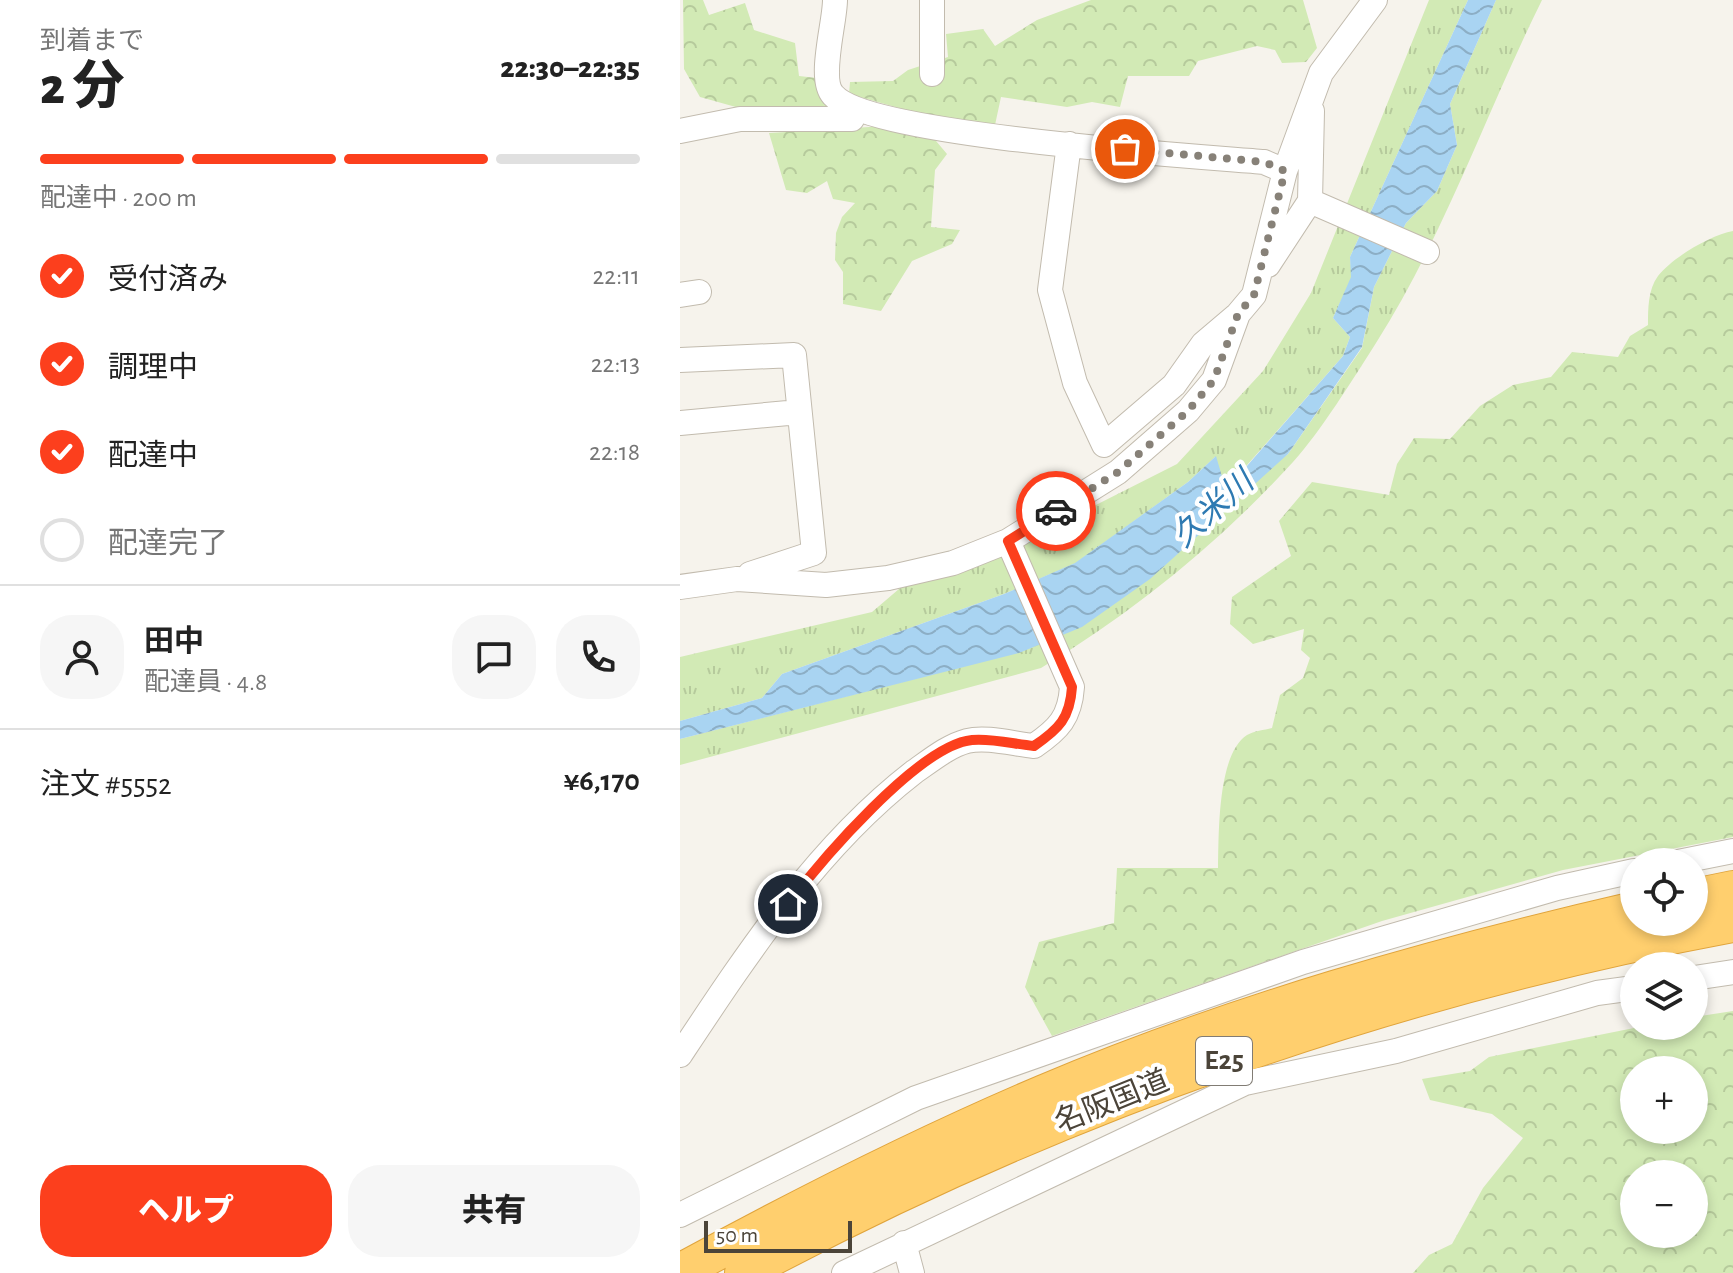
<!DOCTYPE html>
<html lang="ja">
<meta charset="utf-8">
<style>
body{margin:0;font-family:"Alegreya Sans","Noto Sans JP",sans-serif;background:#f6f6f6;color:#222;height:100vh;display:flex;flex-direction:column;font-size:30px;white-space:nowrap}
*{box-sizing:border-box;margin:0}
p{font-size:26px;color:#767676}
.icon{flex:none;width:44px;height:44px;fill:none;stroke:currentColor;stroke-width:2;stroke-linecap:round;stroke-linejoin:round}
.map{position:relative;flex:1;overflow:hidden}
.panel{display:flex;flex-direction:column;background:#fff;width:680px}
.panel>*{flex:none}
.fabs{position:absolute;left:940px;top:848px;display:grid;gap:16px}
.fabs a{display:grid;place-items:center;width:88px;height:88px;border-radius:50%;background:#fff;box-shadow:0 4px 12px #0003;font-size:40px}
.scale{position:absolute;left:24px;bottom:20px;width:148px;box-sizing:border-box;padding-left:8px;border:4px solid #4b4439;border-top:0;font-size:22px;line-height:28px;white-space:nowrap;color:#4b4439;-webkit-text-stroke:6px #fff;paint-order:stroke}
.pin{position:absolute;display:grid;place-items:center;width:68px;height:68px;color:#fff;margin:-34px;border:4px solid #fff;border-radius:50%;box-shadow:0 2px 8px #0007}
.courier{position:absolute;display:grid;place-items:center;width:80px;height:80px;margin:-40px;border:6px solid #fc3f1d;border-radius:50%;background:#fff;color:#222;box-shadow:0 2px 10px #0007}
.head em{font-style:normal;font-weight:800}
.head div{display:flex;flex-direction:column-reverse}
.head{display:flex;align-items:center;justify-content:space-between;height:136px;padding:0 40px}
h1{font-size:52px;font-weight:800;line-height:60px}
.bar{display:grid;grid-template-columns:repeat(4,1fr);gap:12px 8px;align-content:center;height:96px;padding:0 40px}
.bar i{height:10px;border-radius:6px;background:#e0e0e0}
.bar .selected{background:#fc3f1d}
.bar p{grid-column:span 4}
.line{display:flex;align-items:center;gap:20px;padding:0 40px;border-top:2px solid #e0e0e0}
.line div{flex:1}
.round{display:grid;place-items:center;flex:none;width:84px;height:84px;border-radius:32px;background:#f6f6f6}
ol{padding:0 40px;list-style:none}
li{display:flex;align-items:center;gap:24px;height:88px}
li p{margin-inline-start:auto}
li .icon{padding:8px;border-radius:50%;background:#fc3f1d;color:#fff;stroke-width:4}
li:last-child{color:#767676}
li i{width:44px;height:44px;border:4px solid #e0e0e0;border-radius:50%}
.button{display:flex;gap:16px;margin-top:auto;padding:16px 40px}
.button a{flex:1;height:92px;border-radius:32px;background:#fc3f1d;color:#fff;font-size:32px;font-weight:800;line-height:92px;text-align:center}
.button a+a{background:#f6f6f6;color:#222}
main{display:flex;flex:1;min-height:0}
.map>svg:first-child{display:block}
.grass{fill:url(#grass-tufts)}
.forest{fill:url(#forest-crowns);fill-rule:evenodd}
.water{fill:url(#water-waves)}
.lines{fill:none;stroke-linecap:round;stroke-linejoin:round}
.minor-casing{stroke:#c2bbae;stroke-width:26}
.highway-casing{stroke:#e0a43c;stroke-width:38}
.minor{stroke:#fff;stroke-width:24}
.highway{stroke:#ffcf6e;stroke-width:36}
.done{stroke:#878178;stroke-width:8;stroke-dasharray:0 14.4}
.route{stroke:#fc3f1d;stroke-width:10}
.labels{text-anchor:middle;dominant-baseline:central;stroke-width:8;stroke-linejoin:round;paint-order:stroke}
.shield{fill:#fff;stroke:#817c74;stroke-width:2}
.shield-label{font-size:28px;font-weight:bold;fill:#4b4439}
.street-label{font-size:30px;fill:#4b4439;stroke:#fff}
.water-label{font-size:32px;font-style:italic;fill:#2e7ab2;stroke:#fff}
</style>
<main>
<section class="panel">
<div class="head"><div><h1>2 分</h1><p>到着まで</p></div><em>22:30–22:35</em></div>
<div class="bar"><i class="selected"></i><i class="selected"></i><i class="selected"></i><i></i><p>配達中 · 200 m</p></div>
<ol>
<li><svg class="icon" aria-label="check" viewBox="0 0 24 24"><path d="M5 12l5 5 9-10"/></svg>受付済み<p>22:11</p></li>
<li><svg class="icon" aria-label="check" viewBox="0 0 24 24"><path d="M5 12l5 5 9-10"/></svg>調理中<p>22:13</p></li>
<li><svg class="icon" aria-label="check" viewBox="0 0 24 24"><path d="M5 12l5 5 9-10"/></svg>配達中<p>22:18</p></li>
<li><i></i>配達完了</li>
</ol>
<div class="line" style="height:144px"><a class="round"><svg class="icon" aria-label="person" viewBox="0 0 24 24"><circle cx="12" cy="8" r="4"/><path d="M4 21q1-7 8-7t8 7"/></svg></a><div><b>田中</b><p>配達員 · 4.8</p></div><a class="round"><svg class="icon" aria-label="chat" viewBox="0 0 24 24"><path d="M4 5h16v11H9l-5 4z"/></svg></a><a class="round"><svg class="icon" aria-label="phone" viewBox="0 0 24 24"><path d="M5 4h4l2 5-3 2q2 4 5 5l2-3 5 2v4C11 20 4 13 5 4z"/></svg></a></div>
<div class="line" style="height:104px"><div>注文 #5552</div><b>¥6,170</b></div>
<div class="button"><a>ヘルプ</a><a>共有</a></div>
</section>
<div class="map">
<svg width="1053" height="1273" viewBox="0 0 1053 1273">
<defs>
<pattern id="grass-tufts" width="24" height="20" patternUnits="userSpaceOnUse" patternTransform="scale(2)"><rect width="24" height="20" fill="#d2eab5"/><path d="M3 7l-1-3M5 7V3M7 7l1-3M15 17l-1-3M17 17v-4M19 17l1-3" fill="none" stroke="#b6ca9c"/></pattern>
<pattern id="forest-crowns" width="20" height="18" patternUnits="userSpaceOnUse" patternTransform="scale(2)"><rect width="20" height="18" fill="#d2eab5"/><path d="M2 6a3 3 0 1 1 6 0M12 15a3 3 0 1 1 6 0" fill="none" stroke="#b6ca9c"/></pattern>
<pattern id="water-waves" width="16" height="10" patternUnits="userSpaceOnUse" patternTransform="scale(2)"><rect width="16" height="10" fill="#a9d4f2"/><path d="M0 5q4-4 8 0t8 0" fill="none" stroke="#8caec5"/></pattern>
</defs>
<rect width="100%" height="100%" fill="#f6f3ec"/>
<path class="grass" d="M749,0H788L670,257L672,277L653,318L670,337L663,356L545,490L535,457L508,482L396,563L324,594L102,674L82,698L0,721V657L192,612L226,583L313,557L497,464L583,371L631,293Z
M816,0H862C806,113 764,236 696,343C673,379 641,431 613,462C539,543 454,612 361,668L0,765V739L339,652L608,454L682,348L694,287L726,223L757,191L777,145L770,104Z"/>
<path class="forest" d="M3,0H23L29,15L65,3L74,30L115,43L119,76L137,78L150,107L63,109L20,97L4,69Z
M411,0H623L637,48L626,62L602,63L595,50L577,46L518,61L509,76H448L440,107L412,102L387,107L321,97L315,125L255,118L169,94L170,82L213,81L228,70L268,57L266,34L303,29L315,46L357,20Z
M206,126L251,135L267,154L255,170L251,227L280,230L272,244L232,261L201,311L163,304V272L155,260L156,233L162,217L175,203L153,199L147,181L127,193L106,190L89,133Z
M1053,231V837L883,870L702,921L372,1036L345,987L359,942L434,923L437,868H538C539,835 537,754 567,735C574,731 584,730 592,728L600,695L623,678L630,658L621,650L624,629L573,644L550,624L552,597L611,556L599,521L632,482L709,495L717,464L734,438L770,439L800,406L833,385L871,377L892,352L938,357L950,336L968,325C968,309 968,289 978,276C993,257 1031,235 1053,231Z
M1053,1011V1273H733L749,1255L772,1244L803,1188L843,1138L812,1114L750,1100L742,1079L790,1071L809,1057L964,1026H1014V1017ZM1014,1070V1130H954V1070ZM1014,1174V1234H954V1174Z"/>
<path class="water" d="M788,0H816L770,104L777,145L757,191L726,223L694,287L682,347L608,454L470,579L402,627L339,653L0,739V721L82,698L102,674L324,594L395,563L508,482L536,456L546,490L663,356L670,337L653,318L671,277L670,257Z"/>
<g class="lines">
<g class="minor-casing">
<path id="minor" d="M155,0C155,23 138,79 153,95C189,136 514,156 584,162L605,171
M252,0V74
M0,131L60,119H172
M389,144L370,290L395,383L424,445L494,385L523,344L556,316
M630,201L747,252
M588,265L630,201L632,111
M0,295L19,292
M0,360L114,355L134,553L70,574
M0,423L119,412
M0,587L57,579L146,585L208,578L273,563L328,541L438,472L508,411L534,380L558,314L574,295L605,171L641,73L695,0
M998,862L1053,851
M1014,978L1053,972
M0,1055C67,954 137,847 234,772C250,761 268,746 287,741C306,736 334,744 354,746C379,729 390,717 392,687L328,541
M0,1215L236,1098L623,962L877,888L954,871
M224,1243L232,1273
M164,1273L565,1083L716,1051L917,993L954,988"/>
</g>
<g class="highway-casing">
<path id="highway" d="M1014,897L1053,889
M0,1272C119,1207 239,1146 364,1093C553,1013 754,956 954,910
M63,1273C371,1107 708,988 1053,924"/>
</g>
<use href="#minor" class="minor"/>
<use href="#highway" class="highway"/>
</g>
<g class="lines">
<path class="done" d="M376,511L438,472L508,411L534,380L558,314L574,295L605,171L584,162L445,149"/>
<path class="route" d="M108,904C140,862 239,745 292,740C311,738 334,744 354,746C379,729 390,718 392,687L328,541L376,511"/>
</g>
<g class="labels">
<rect class="shield" x="516" y="1037" width="56" height="48" rx="6"/>
<g class="shield-label">
<text x="544" y="1061">E25</text>
</g>
<g class="street-label">
<text transform="translate(432 1102) rotate(-22)">名阪国道</text>
</g>
<g class="water-label">
<text transform="translate(533 509) rotate(-42)">久米川</text>
</g>
</g>
</svg>
<div class="fabs">
<a><svg class="icon" aria-label="locate" viewBox="0 0 24 24"><circle cx="12" cy="12" r="6"/><path d="M12 2v4M12 18v4M2 12h4M18 12h4"/></svg></a>
<a><svg class="icon" aria-label="layers" viewBox="0 0 24 24"><path d="M12 4l9 5-9 5-9-5zM3 14l9 5 9-5"/></svg></a>
<a>+</a>
<a>−</a>
</div>
<div class="scale">50 m</div>
<div class="pin" style="left:445px;top:149px;background:#ea580c"><svg class="icon" aria-label="bag" viewBox="0 0 24 24"><path d="M5 8h14l-1 12H6zM9 8a3 3 0 0 1 6 0"/></svg></div>
<div class="pin" style="left:108px;top:904px;background:#1f2937"><svg class="icon" aria-label="home" viewBox="0 0 24 24"><path d="M3 11l9-7 9 7M6 9v11h12V9"/></svg></div>
<div class="courier" style="left:376px;top:511px"><svg class="icon" aria-label="car" viewBox="0 0 24 24"><path d="M5 17H2v-5l4-1 3-4h7l3 4 3 1v5h-3M9 17h6M6 11h13"/><circle cx="7" cy="17" r="2"/><circle cx="17" cy="17" r="2"/></svg></div>
</div>
</main>
